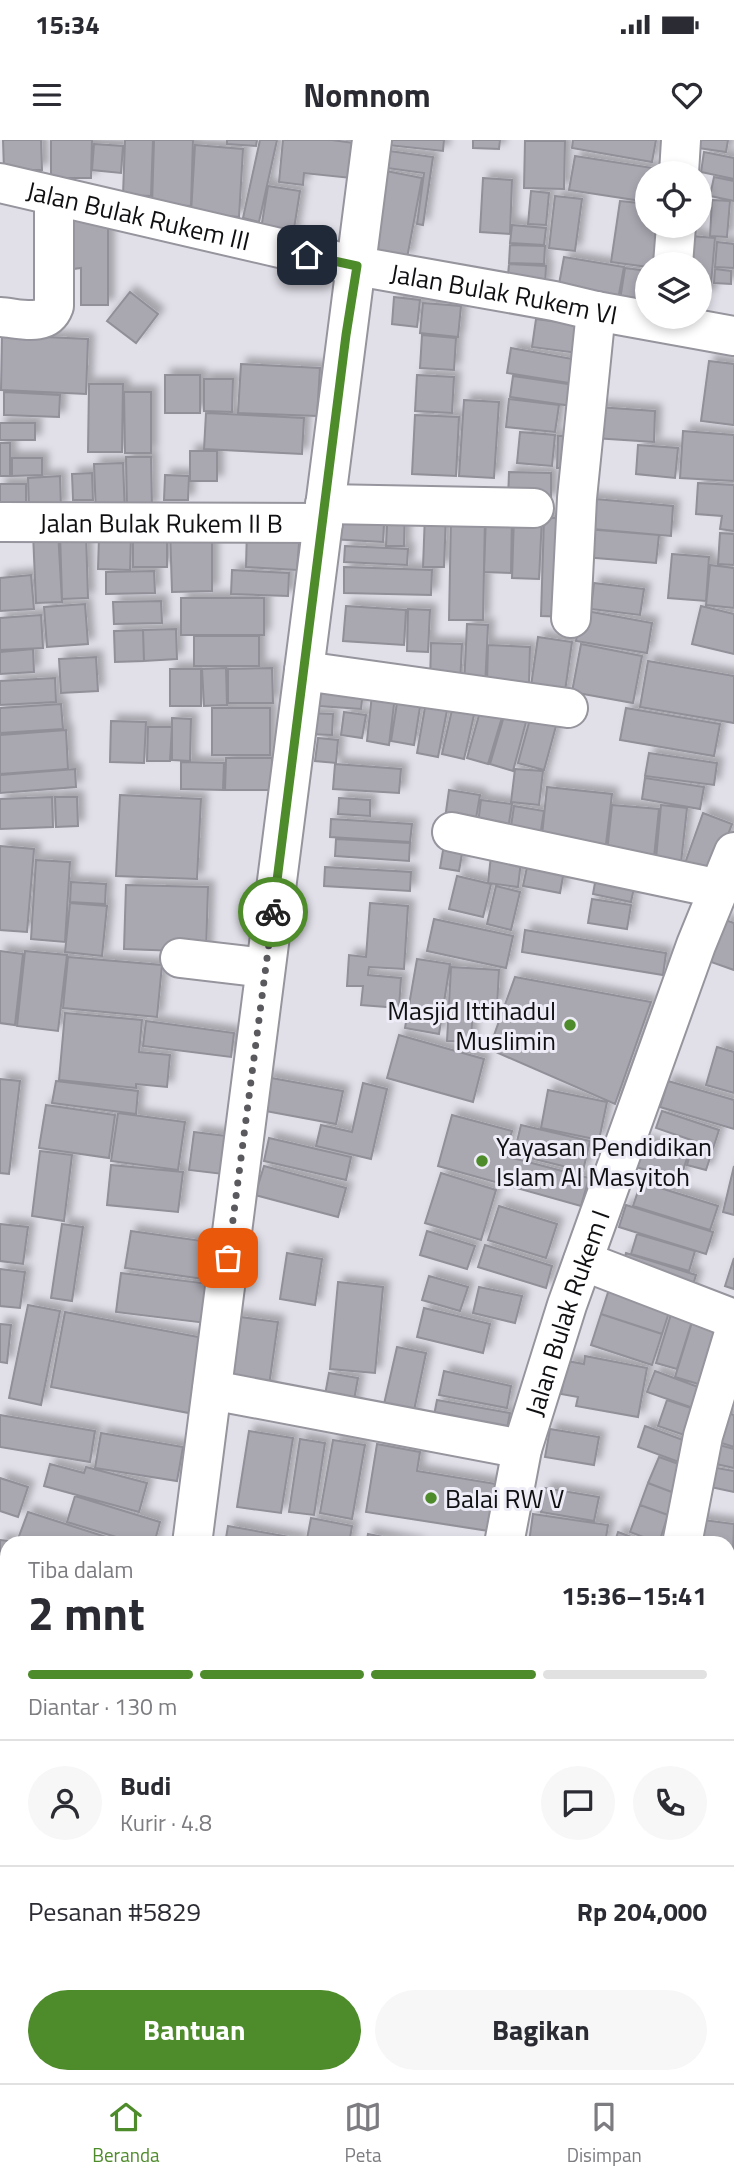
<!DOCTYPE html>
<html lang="id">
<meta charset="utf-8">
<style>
body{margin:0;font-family:"Titillium Web",sans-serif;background:#f7f7f7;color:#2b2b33;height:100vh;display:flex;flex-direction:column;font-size:26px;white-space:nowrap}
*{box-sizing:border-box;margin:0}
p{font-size:23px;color:#7c7c81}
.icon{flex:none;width:38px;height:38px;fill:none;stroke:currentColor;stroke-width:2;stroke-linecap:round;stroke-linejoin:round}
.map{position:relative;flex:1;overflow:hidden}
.sheet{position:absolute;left:0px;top:1396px;width:735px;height:548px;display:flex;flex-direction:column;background:#fff;border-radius:21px 21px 0 0;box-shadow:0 4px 10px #0003}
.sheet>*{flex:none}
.buttons{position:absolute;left:635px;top:21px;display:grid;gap:14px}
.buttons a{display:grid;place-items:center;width:77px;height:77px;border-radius:50%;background:#fff;box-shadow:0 4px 10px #0003;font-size:35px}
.pin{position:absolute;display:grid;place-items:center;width:60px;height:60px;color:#fff;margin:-30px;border-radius:14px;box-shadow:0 4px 10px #0006}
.courier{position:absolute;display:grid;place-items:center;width:70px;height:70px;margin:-35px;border:5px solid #4e8b2a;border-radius:50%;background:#fff;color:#222;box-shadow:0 2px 9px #0007}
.headline em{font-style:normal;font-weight:700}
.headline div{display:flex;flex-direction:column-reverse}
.headline{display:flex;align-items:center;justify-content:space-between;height:119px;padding:0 28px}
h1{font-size:46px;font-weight:700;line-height:52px}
.bar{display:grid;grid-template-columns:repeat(4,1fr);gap:10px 7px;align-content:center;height:84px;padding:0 28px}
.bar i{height:9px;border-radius:5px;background:#e1e1e2}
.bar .current{background:#4e8b2a}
.bar p{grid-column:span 4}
.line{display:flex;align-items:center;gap:18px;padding:0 28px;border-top:2px solid #e1e1e2}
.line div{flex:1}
.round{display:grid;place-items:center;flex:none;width:74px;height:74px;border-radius:37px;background:#f7f7f7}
.primary-button{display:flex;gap:14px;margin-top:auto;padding:14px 28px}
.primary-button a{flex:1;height:80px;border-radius:42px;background:#4e8b2a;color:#fff;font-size:28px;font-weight:700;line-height:80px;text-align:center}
.primary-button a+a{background:#f7f7f7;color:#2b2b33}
.status{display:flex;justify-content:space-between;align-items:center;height:49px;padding:0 35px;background:#fff;direction:ltr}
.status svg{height:19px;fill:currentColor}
header{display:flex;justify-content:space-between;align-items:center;height:91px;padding:0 28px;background:#fff;font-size:32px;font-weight:700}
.menu{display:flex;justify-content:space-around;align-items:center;height:98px;border-top:2px solid #e1e1e2;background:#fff;font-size:19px;color:#7c7c81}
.menu a{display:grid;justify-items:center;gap:4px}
.menu .current{color:#4e8b2a}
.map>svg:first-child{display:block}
.building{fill:#a9a7b0;stroke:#918f98;stroke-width:2;filter:url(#shadow)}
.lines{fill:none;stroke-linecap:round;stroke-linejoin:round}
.minor-casing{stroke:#96949d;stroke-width:42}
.minor{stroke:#fff;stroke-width:38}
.done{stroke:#59595e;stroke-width:7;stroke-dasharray:0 12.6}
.route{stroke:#4e8b2a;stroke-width:9}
.poi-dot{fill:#4e8b2a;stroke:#eeedf7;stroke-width:2.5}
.labels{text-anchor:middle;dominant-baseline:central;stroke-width:6;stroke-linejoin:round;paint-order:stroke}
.street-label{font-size:26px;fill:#101013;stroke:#eeedf7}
.poi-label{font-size:26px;fill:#101013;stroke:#eeedf7;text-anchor:start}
</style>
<div class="status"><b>15:34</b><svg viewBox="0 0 49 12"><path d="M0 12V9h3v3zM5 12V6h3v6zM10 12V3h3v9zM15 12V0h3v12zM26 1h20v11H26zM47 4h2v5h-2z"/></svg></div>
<header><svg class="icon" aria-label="menu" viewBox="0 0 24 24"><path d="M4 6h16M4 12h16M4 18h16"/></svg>Nomnom<svg class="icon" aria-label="heart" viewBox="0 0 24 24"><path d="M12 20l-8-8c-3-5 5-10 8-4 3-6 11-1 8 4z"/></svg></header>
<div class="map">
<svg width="734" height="1943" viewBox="0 0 734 1943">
<defs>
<filter id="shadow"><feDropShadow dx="6" dy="-6" stdDeviation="3.5" flood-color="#0004"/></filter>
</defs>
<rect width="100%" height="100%" fill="#e1e0e9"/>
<path class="building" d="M3,0H41L42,30H4Z
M51,0H92L91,38H51Z
M125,0H153L151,56L123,55Z
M154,0H193L191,66L152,65Z
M227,0H257L256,6L227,4Z
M260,0H277L259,82L243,78Z
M283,0H332L354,3L351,38L304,33L303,45L279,42Z
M379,0H444L443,11L378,4Z
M473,0H500L499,9L473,8Z
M573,0H656L652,22L572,8Z
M692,0H728L726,12L691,7Z
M525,1H565L564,49L524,48Z
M94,4L123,6L121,33L92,30Z
M195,5L243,9L239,77L191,73Z
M382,10L433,17L423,85L417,84L424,33L380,27Z
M704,12L734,18V39L701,32Z
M575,16L659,29L658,33H648V62L569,50Z
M381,30L422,38L407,118L366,109Z
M714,37L734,41V61L710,56Z
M483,38L512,40L510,94L480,92Z
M268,46L300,51L293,95L261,89Z
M531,51L549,53L546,85L528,84Z
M555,56L582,59L575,111L549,108Z
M712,60L730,61L727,97L710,96Z
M620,61L648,64V86H660L655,124H648V127L611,122Z
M70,69L108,82V165H81V128L73,129Z
M512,85L546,88L544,105L510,103Z
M691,96L715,98L710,155L700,154V124H688Z
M717,102L734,104V128L715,127Z
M510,105L545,106L544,124L509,123Z
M564,117L624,127L617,165L557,155Z
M509,124L546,126L545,147L507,146Z
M625,128L648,131V170L619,166Z
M715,129L731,131V144L714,143Z
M130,152L158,174L136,203L107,181Z
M394,157L420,160L417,187L392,184Z
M423,163L461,166L458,197L420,193Z
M536,179L589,186L585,214L532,207Z
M2,195L88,199L86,254L1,250Z
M422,195L456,198L454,230L420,228Z
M511,208L578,220L575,244L507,233Z
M709,221L734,224V285L701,281Z
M241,224L320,228L317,276L238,273Z
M165,235H200V273H165Z
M417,235L454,237L452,273L415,271Z
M513,236L575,245L572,266L510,257Z
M204,239H233L232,272L204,271Z
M89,244H123L122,312H88Z
M4,252L60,255L59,277L4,275Z
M124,252H151V313H125Z
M509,259L559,265L555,292L506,287Z
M464,260L499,262L494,338L459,336Z
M597,267L655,271L654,302L594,298Z
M206,273L304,278L302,314L204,309Z
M415,275L459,277L456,336L412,334Z
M0,283H35V300H0Z
M683,291L734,295V341L680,338Z
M520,292L555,295L552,326L517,323Z
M558,296H573V328H557Z
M0,303H10V336H0Z
M638,305L678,308L675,338L636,334Z
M190,311H217V341H190Z
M126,317H151L152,368L127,369Z
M12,318H42V335L12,336Z
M123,323L125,374L96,375L94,324Z
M509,332L551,333V360H508Z
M92,333L93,360H73L72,334Z
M165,335L189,336L188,360H164Z
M60,336L61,368L29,370L28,338Z
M698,343L734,345V391L720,389L722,376L696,374Z
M0,344H26V376H0Z
M584,358L673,366L671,396L581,388Z
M332,364L385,367L383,402L330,399Z
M388,366H405L404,406H386Z
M425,374L446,375L444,427H423Z
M486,375H512L511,433L484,432Z
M451,376L485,377L483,480H449Z
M514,376L542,377L539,439L512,438Z
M544,378H570L568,477L541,476Z
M170,388H212V451L172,452Z
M247,388L300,391L297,430L246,427Z
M586,389L659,395L656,423L584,417Z
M58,391L62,462L36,463L33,393Z
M133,392H167V427H133Z
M60,393H86L88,458L62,459Z
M720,393L734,394V425L718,424Z
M99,395L131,396L130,430L98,429Z
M345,406L408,409L407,425L344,422Z
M672,414L709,417L706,461L668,458Z
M710,425L734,428V468L706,465Z
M344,427L432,430L431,455L344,453Z
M232,430L289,433L288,456L231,454Z
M154,431L155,453L106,454V432Z
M31,435L34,469L0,471V438Z
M594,443L644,449L640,475L591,469Z
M181,458H264V495H181Z
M161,461L162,483L114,484L113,462Z
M85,464L88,504L47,507L44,467Z
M346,466L406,470L404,505L343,501Z
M701,466L734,474V514L692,504Z
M408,469L430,470L428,512L407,511Z
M581,470L652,483L647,513L576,501Z
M41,475L43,508L0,510V478Z
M467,484L488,485L485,547L464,546Z
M176,489L177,519L144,521L143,490Z
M143,490L144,521L115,522L114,491Z
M194,496H259V526H194Z
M538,497L572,502L564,558L530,553Z
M431,503L462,504L460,545L430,544Z
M581,504L642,516L633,563L572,552Z
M488,505L530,507L529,543L487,541Z
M33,509L34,532L0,534V512Z
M96,517L98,551L61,553L59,519Z
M648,521L734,536V583L640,567Z
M226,528L227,565L204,566L202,529Z
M272,528L273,563H228V529Z
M170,529H201V566H170Z
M55,538L56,562L0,565V541Z
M322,538L364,542L361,569L319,566Z
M373,545L396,548L389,605L367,601Z
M399,550L422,554L414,605L391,601Z
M427,556L449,560L438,617L417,613Z
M454,561L476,566L464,619L442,614Z
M61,564L63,589L0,593V568Z
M212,568H270V615H212Z
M481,568L503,574L488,624L467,618Z
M626,568L720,584L714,616L620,600Z
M344,572L366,575L362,598L341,595Z
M308,573L333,574L332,595L307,594Z
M504,576L526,582L513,631L490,624Z
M172,578L191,579L190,621L172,620Z
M530,579L556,586L544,630L518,623Z
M111,581L146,582L144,623L110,622Z
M148,587H172L170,621H147Z
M66,590L68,629L0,634V595Z
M318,598L338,600L336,623L315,621Z
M649,613L717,623L714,645L645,636Z
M226,618H272V650H225Z
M181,622L224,623L223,650L181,649Z
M335,624L401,629L399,653L333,649Z
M75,629L76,647L0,653V635Z
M515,629L543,631L539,665L511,662Z
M645,638L704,647L700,669L642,659Z
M547,647L612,654L605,712L541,705Z
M449,650L480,655L474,690L444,686Z
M120,655L201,659L197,739L116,736Z
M52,657L53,687L0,689V659Z
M55,657H77L78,686L56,687Z
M339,658L370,660V676L338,674Z
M481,660L512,664L507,696L477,691Z
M612,665L659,669L653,727L606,722Z
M661,665L687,668L680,732L655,729Z
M514,666L544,671L539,703L509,700Z
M703,673L732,684L711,740L683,729Z
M331,679L412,684L410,702L330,697Z
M446,693L465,696L459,731L440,728Z
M336,699L410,703L409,721L335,716Z
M0,706L34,709L27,792L0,790Z
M492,707L522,712L518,747L488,743Z
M530,713L566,720L560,753L523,746Z
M36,720L70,722L65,802L31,799Z
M598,726L637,733L631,762L593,754Z
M325,727L411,732L410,751L324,746Z
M457,736L491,744L483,777L449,769Z
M71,742L106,744L105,764L70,762Z
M126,745L208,747L206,812L124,809Z
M496,746L520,752L511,790L487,784Z
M592,759L631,765L627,789L588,783Z
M70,763L107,766L102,816L65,812Z
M370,763L408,766L404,829L369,827L368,835L401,838L399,868L361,865L363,846H347L349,815L366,817Z
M434,779L513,796L506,828L427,811Z
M725,780L734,783V830L711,822Z
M525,790L666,813L663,835L522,812Z
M0,811L23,814L15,885L0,883Z
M25,811L67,815L58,891L17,886Z
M68,817L162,825L157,877L63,868Z
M417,819L450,824L439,894L405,888Z
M451,827L499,830L497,867L473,865L471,902L447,901Z
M515,837L651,862L615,964L489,909Z
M65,873L142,880L139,912L170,915L167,947L136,944V948L59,940Z
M146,881L234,893L231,917L143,906Z
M399,895L484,919L473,962L387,938Z
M717,907L734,912V953L706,945Z
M266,937L343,951L336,984L260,970Z
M0,939L20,941L9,1034L0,1033Z
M56,941L138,951L136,974L52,963Z
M668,941L734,960V989L660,967Z
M363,943L387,949L371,1019L316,1006L321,985L352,992Z
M548,950L607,962L599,1000L541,988Z
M46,965L115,975L109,1018L39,1008Z
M662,971L719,990L706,1030L687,1025L694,1001L656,988Z
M118,973L185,982L178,1030L111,1021Z
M452,975L512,991L505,1016L589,1038L581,1066L438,1026Z
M521,985L590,1001L583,1031L514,1014Z
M194,992L227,996L223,1034L189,1030Z
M269,998L351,1017L346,1040L264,1021Z
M644,1001L688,1015L680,1040L636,1027Z
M40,1011L72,1015L64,1081L32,1076Z
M111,1025L183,1032L178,1072L107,1065Z
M264,1026L346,1048L338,1077L255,1055Z
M734,1026V1075L723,1072Z
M441,1033L496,1050L481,1100L425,1083Z
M641,1042L718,1066L710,1090L633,1066Z
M626,1065L713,1092L706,1114L619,1087Z
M499,1066L557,1084L546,1118L488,1100Z
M0,1084L28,1087L23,1124L0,1121Z
M62,1084L83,1087L72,1161L51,1158Z
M131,1091L216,1103L211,1140L125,1128Z
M427,1091L475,1106L467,1129L420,1115Z
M637,1094L695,1111L689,1131L631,1114Z
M485,1105L552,1126L546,1148L478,1127Z
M287,1113L322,1119L315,1165L280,1159Z
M626,1113L696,1135L690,1155L620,1134Z
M734,1118V1149L725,1146Z
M0,1129L25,1132L20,1168L0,1166Z
M121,1133L210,1144L206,1183L116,1172Z
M429,1136L468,1147L460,1171L422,1160Z
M612,1140L673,1160L662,1194L601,1174Z
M338,1142L383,1147L375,1233L330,1229Z
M479,1147L522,1156L515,1183L473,1173Z
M28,1165L60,1171L41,1265L9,1258Z
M424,1168L490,1184L483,1213L417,1197Z
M672,1171L693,1178L677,1229L656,1223Z
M65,1172L209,1199L194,1274L51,1247Z
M601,1174L662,1194L652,1225L591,1205Z
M233,1176L278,1182L268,1253L223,1247Z
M693,1179L723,1189L705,1246L675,1237Z
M0,1184L11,1185L7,1223L0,1222Z
M397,1207L426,1213L412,1280L382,1273Z
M585,1216L647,1228L638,1277L576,1266L578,1257L561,1254L567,1221L584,1224Z
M444,1231L511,1246L507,1268L439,1255Z
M655,1231L701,1248L693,1268L647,1252Z
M329,1233L358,1238L352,1271L323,1266Z
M437,1260L510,1273L505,1299L432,1286Z
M667,1260L700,1271L690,1297L658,1286Z
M718,1270L734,1275V1307L709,1299Z
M0,1275L95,1291L90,1322L0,1307Z
M645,1286L694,1304L687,1325L638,1307Z
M550,1289L599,1297L594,1325L545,1317Z
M249,1291L293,1298L281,1373L237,1367Z
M101,1293L183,1307L177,1341L95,1328Z
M300,1299L325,1303L314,1375L289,1372Z
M333,1300L365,1305L352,1379L320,1373Z
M712,1303L734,1309V1328L707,1322Z
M377,1304L420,1312L417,1331L496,1344L489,1391L366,1372Z
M659,1317L687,1327L677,1354L648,1343Z
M50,1324L84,1333L86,1327L147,1343L139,1372L44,1346Z
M711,1327L734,1331V1352L706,1346Z
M0,1338L28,1347L18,1377L0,1371Z
M648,1343L677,1354L668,1375L640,1365Z
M545,1348L599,1357L594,1381L541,1372Z
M75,1356L160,1382L154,1404H139L67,1382Z
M640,1365L668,1375L659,1403L630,1392Z
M28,1372L128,1404H32L18,1399Z
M533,1374L608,1385L605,1404L529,1402Z
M311,1378L352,1386L349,1404H306Z
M696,1379L734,1384L733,1416L728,1415V1404H692Z
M228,1386L301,1399L300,1404H225Z
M618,1392L650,1404H614Z
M368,1394L419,1404H366Z
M0,1400L18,1402V1404H7V1433L0,1432Z
M728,1422L734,1423V1444L728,1443Z
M730,1451H734V1480H728Z
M0,1454L7,1455V1522L0,1521Z
M728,1528H734V1560H728Z
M0,1530L7,1531V1565L0,1633Z
M728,1581H734V1649H728Z
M728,1694L734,1695V1769H728Z
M0,1709H7V1778L0,1777Z
M0,1782L7,1783V1840L0,1839Z
M0,1843H7V1870L0,1869Z
M728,1859L734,1860V1891L728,1890Z
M0,1872H7V1893L0,1892Z
M728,1911L734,1912V1943H682L683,1937H728Z
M0,1936L60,1939V1943H0Z
M119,1937H181L201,1943H117Z
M336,1937H377V1943H335Z
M386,1937H461L456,1943Z
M535,1937H593L592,1943H534Z"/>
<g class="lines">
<g class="minor-casing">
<g id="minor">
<path d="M679,33L681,0"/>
<path id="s1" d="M0,43L357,126L554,161L596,171L734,196"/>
<path d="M673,124L676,86"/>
<path d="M0,177C19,178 46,188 54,166V56"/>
<path d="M325,364L534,368"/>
<path id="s2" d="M0,382L323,383"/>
<path d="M571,478L577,358L596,171"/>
<path d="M304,531L568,568"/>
<path d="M452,692L720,749"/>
<path d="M180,818L265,828"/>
<path d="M583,1121L734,1179"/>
<path d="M212,1250L522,1309"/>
<path d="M192,1404L372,0"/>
<path id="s3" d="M504,1404L522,1309L567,1165L696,805L734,712"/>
<path d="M682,1404L703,1296L734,1193"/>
<path d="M0,1677L7,1678"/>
<path d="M728,1680H734"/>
<path d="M96,1943V1937"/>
<path d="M323,1943L324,1937"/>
<path d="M469,1943L470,1937"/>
<path d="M601,1943V1937"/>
<path d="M676,1943L677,1937"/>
</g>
</g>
<use href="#minor" class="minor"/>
</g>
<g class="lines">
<path class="done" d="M228,1118L273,772"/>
<path class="route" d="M273,772L346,195L357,126L307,115"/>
</g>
<g class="poi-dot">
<circle cx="570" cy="885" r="7"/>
<circle cx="482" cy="1021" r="7"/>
<circle cx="431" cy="1358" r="7"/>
</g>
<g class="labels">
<g class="street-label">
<text stroke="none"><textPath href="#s1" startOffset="142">Jalan Bulak Rukem III</textPath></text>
<text stroke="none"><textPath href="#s1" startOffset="516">Jalan Bulak Rukem VI</textPath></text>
<text stroke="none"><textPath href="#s2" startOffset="161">Jalan Bulak Rukem II B</textPath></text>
<text stroke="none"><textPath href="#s3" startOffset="240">Jalan Bulak Rukem I</textPath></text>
</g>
<g class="poi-label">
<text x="556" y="870" text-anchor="end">Masjid Ittihadul<tspan x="556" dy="30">Muslimin</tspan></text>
<text x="496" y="1006">Yayasan Pendidikan<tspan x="496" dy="30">Islam Al Masyitoh</tspan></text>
<text x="445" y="1358">Balai RW V</text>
</g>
</g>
</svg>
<div class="buttons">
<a><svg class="icon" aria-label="locate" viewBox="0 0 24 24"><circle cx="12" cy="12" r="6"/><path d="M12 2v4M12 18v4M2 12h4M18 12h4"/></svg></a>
<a><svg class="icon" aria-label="layers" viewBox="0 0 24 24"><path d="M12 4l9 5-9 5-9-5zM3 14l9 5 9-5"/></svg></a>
</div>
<div class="pin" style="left:228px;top:1118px;background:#ea580c"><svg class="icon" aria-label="bag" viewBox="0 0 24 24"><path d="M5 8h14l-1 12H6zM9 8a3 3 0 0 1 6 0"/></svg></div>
<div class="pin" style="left:307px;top:115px;background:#1f2937"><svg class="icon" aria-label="home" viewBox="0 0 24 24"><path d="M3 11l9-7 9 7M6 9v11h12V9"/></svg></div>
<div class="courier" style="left:273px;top:772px"><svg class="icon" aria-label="bike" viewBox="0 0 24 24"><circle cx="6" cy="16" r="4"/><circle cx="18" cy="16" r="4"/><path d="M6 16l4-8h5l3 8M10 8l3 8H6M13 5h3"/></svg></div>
<section class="sheet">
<div class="headline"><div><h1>2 mnt</h1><p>Tiba dalam</p></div><em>15:36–15:41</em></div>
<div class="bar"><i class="current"></i><i class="current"></i><i class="current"></i><i></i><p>Diantar · 130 m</p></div>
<div class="line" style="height:126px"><a class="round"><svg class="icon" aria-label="person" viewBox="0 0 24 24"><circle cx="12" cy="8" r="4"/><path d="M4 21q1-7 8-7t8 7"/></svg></a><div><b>Budi</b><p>Kurir · 4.8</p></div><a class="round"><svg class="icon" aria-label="chat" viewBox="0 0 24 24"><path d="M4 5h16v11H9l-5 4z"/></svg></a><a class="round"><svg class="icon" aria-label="phone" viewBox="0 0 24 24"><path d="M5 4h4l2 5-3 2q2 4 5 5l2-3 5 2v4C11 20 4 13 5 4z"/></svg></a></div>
<div class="line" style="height:91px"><div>Pesanan #5829</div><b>Rp 204,000</b></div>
<div class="primary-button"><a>Bantuan</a><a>Bagikan</a></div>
</section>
</div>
<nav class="menu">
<a class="current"><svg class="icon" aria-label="home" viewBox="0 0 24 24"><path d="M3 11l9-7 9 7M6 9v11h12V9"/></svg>Beranda</a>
<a><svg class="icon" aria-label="map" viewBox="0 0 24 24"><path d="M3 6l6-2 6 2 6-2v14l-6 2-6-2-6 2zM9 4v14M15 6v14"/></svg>Peta</a>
<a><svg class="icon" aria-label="saved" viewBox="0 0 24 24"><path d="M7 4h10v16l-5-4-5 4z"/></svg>Disimpan</a>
</nav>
